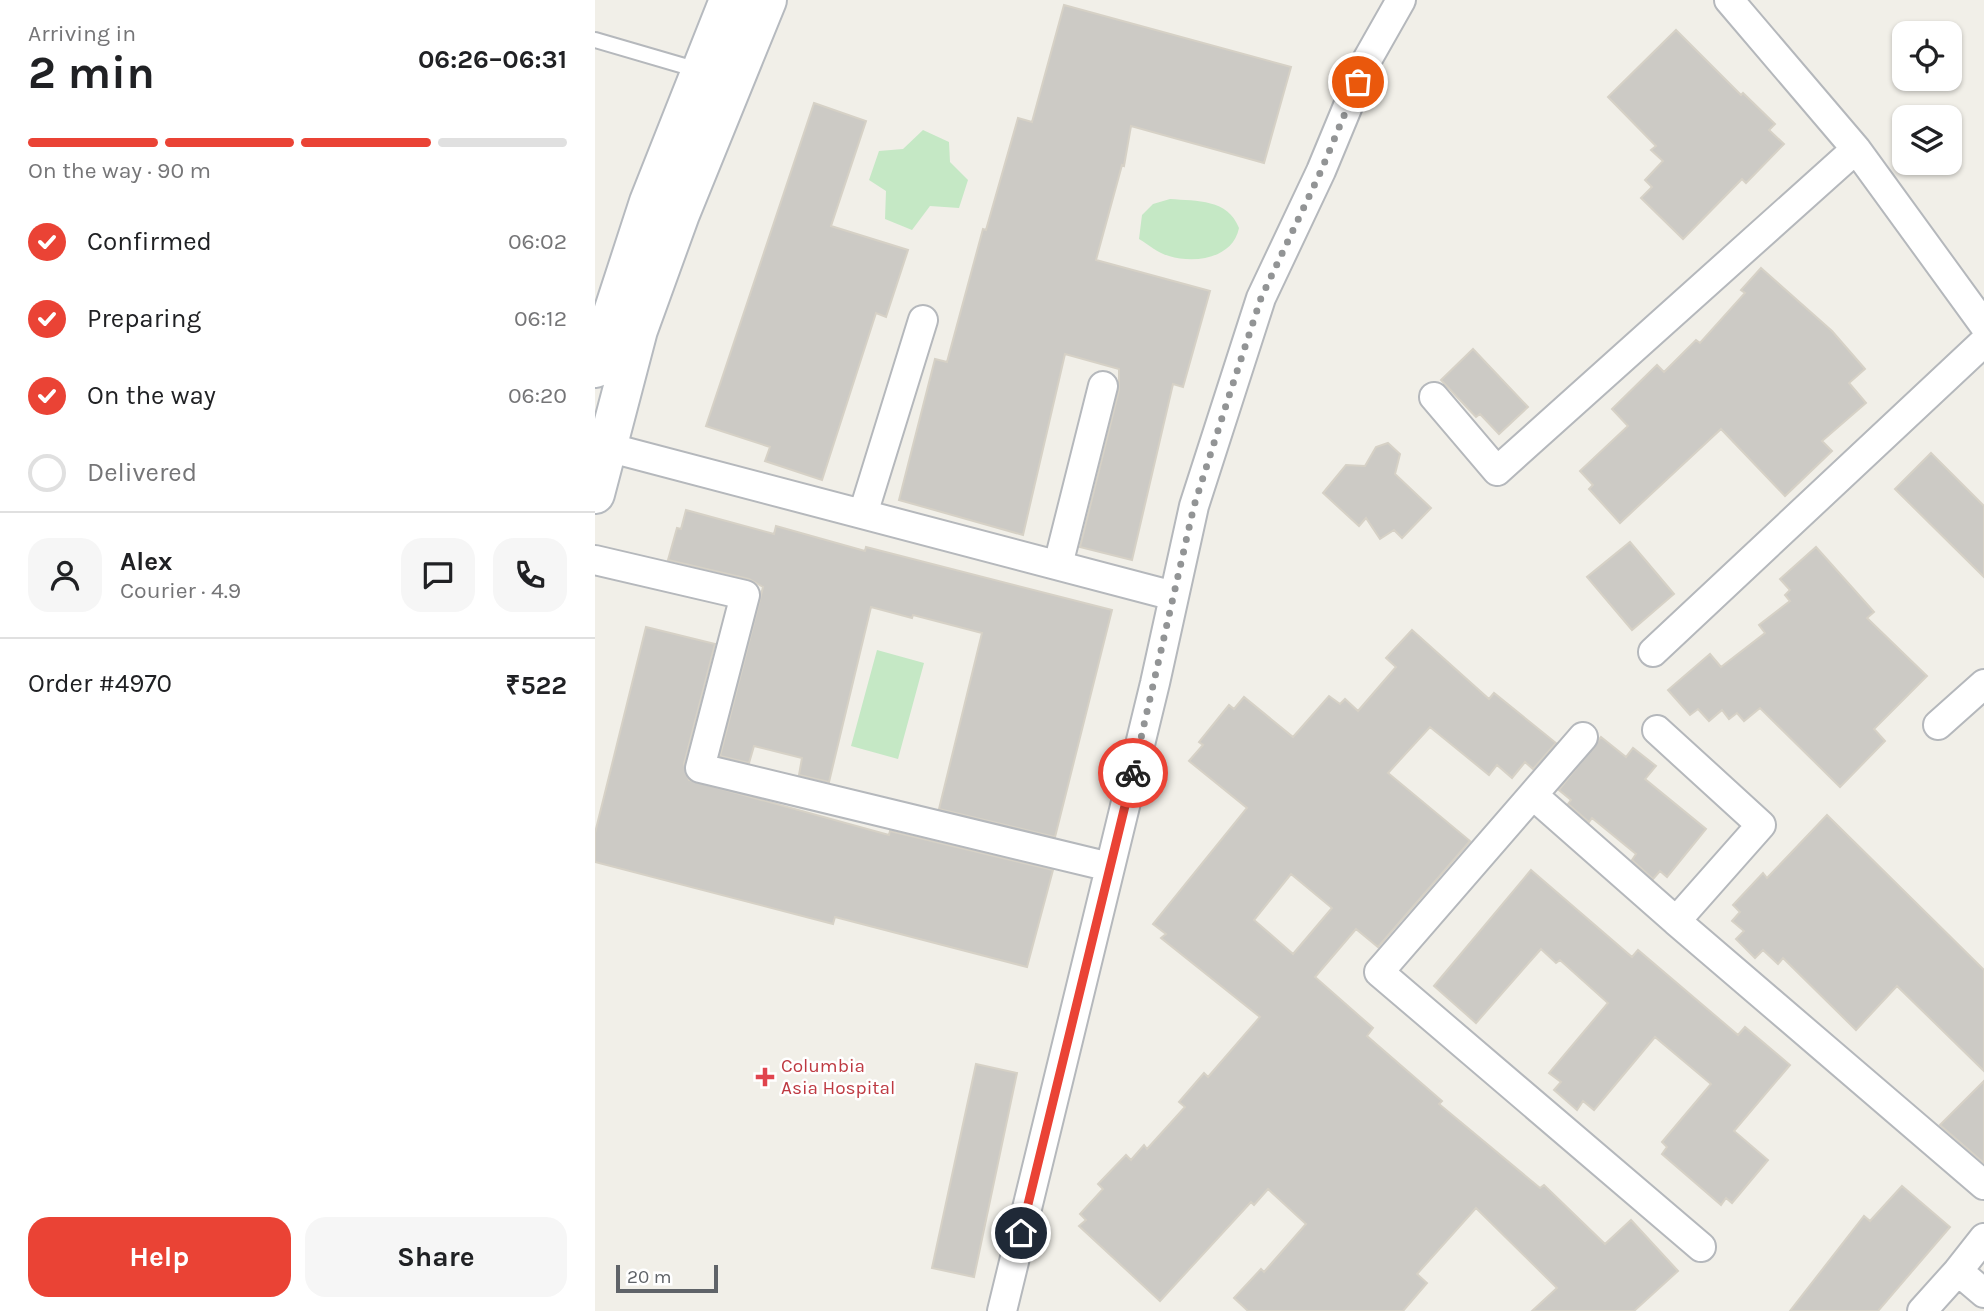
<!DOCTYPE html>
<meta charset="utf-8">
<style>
body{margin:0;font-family:Karla,sans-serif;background:#f6f6f6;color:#202124;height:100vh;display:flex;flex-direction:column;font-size:26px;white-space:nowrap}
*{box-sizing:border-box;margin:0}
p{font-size:23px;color:#757577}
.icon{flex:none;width:38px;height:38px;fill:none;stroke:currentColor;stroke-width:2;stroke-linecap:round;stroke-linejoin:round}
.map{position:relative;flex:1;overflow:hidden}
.sheet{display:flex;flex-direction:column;background:#fff;width:595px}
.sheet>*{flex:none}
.controls{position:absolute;left:1297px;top:21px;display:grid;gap:14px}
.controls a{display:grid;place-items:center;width:70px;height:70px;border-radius:14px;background:#fff;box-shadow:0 2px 5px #0004;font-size:35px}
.scale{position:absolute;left:21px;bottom:18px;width:102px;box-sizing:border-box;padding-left:7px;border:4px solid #5f6368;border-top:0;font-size:19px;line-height:24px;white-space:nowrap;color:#5f6368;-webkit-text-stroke:5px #fff;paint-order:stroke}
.pin{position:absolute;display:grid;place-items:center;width:60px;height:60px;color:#fff;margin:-30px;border:4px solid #fff;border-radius:50%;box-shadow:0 2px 7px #0007}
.courier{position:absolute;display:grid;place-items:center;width:70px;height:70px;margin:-35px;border:5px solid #ea4335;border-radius:50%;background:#fff;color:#222;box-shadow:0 2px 9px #0007}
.headline em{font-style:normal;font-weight:700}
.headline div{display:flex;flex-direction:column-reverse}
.headline{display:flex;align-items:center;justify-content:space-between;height:119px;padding:0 28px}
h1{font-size:46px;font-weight:700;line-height:52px}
.bar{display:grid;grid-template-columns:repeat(4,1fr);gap:10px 7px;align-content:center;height:84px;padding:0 28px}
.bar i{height:9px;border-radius:5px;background:#e0e0e0}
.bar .selected{background:#ea4335}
.bar p{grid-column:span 4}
.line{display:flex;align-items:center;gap:18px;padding:0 28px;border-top:2px solid #e0e0e0}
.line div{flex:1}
.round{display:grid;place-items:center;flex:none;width:74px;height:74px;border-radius:21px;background:#f6f6f6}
ol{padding:0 28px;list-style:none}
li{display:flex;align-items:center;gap:21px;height:77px}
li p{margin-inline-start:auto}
li .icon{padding:7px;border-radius:50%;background:#ea4335;color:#fff;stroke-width:4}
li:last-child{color:#757577}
li i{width:38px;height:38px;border:4px solid #e0e0e0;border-radius:50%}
.button{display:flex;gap:14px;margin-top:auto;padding:14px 28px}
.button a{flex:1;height:80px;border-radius:21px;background:#ea4335;color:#fff;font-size:28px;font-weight:700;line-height:80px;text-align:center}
.button a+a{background:#f6f6f6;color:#202124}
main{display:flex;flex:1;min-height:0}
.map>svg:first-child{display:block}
.green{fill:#c5e8c5}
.building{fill:#cccac5;stroke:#d6d1c6;stroke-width:2;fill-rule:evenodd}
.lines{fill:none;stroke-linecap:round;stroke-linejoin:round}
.lane-casing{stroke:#b5b8bc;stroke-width:18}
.street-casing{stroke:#b5b8bc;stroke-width:32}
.secondary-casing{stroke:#b6babf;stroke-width:42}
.lane{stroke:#fff;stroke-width:14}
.street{stroke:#fff;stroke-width:28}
.secondary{stroke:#fff;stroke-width:38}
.done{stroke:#929495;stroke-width:7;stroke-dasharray:0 12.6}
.route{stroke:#ea4335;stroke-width:9}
.health-dot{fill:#e0444e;stroke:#fff;stroke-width:2.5}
.labels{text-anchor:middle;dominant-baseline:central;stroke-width:5;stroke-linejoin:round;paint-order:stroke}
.health-label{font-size:19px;fill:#be3a42;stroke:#fff;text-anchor:start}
</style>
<main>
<section class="sheet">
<div class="headline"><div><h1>2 min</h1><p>Arriving in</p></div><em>06:26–06:31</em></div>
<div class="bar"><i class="selected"></i><i class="selected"></i><i class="selected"></i><i></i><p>On the way · 90 m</p></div>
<ol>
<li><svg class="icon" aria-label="check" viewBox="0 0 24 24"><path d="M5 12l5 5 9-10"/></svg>Confirmed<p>06:02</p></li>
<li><svg class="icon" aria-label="check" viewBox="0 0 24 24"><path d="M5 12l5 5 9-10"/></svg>Preparing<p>06:12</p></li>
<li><svg class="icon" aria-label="check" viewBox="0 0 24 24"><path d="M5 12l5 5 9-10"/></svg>On the way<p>06:20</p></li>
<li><i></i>Delivered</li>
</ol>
<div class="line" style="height:126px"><a class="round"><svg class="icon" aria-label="person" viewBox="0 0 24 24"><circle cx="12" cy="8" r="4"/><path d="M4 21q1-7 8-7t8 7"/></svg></a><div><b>Alex</b><p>Courier · 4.9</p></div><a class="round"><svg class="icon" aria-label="chat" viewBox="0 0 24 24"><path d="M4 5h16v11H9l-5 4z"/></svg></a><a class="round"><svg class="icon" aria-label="phone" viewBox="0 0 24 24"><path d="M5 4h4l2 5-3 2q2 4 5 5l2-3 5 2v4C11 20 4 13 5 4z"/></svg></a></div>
<div class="line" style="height:91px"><div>Order #4970</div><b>₹522</b></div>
<div class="button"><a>Help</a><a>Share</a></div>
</section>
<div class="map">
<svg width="1389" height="1311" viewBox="0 0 1389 1311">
<rect width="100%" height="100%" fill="#f1efe8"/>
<path class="green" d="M328,130L354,142L355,162L373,180L364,208L335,206L317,230L290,219L291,191L274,180L284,151L308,149Z
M575,199C602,201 633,199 644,228C638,258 601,264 574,256C563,253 554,245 544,239L547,215L558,204Z
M282,650L329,663L303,759L256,746Z"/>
<path class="building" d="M469,5L696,67L669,163L536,126L529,166L527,165L501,260L615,291L588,387L578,384L537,560L485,547L524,390V369L470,354L428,535L304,500L340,359L352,362L388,229L391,230L423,118L437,122Z
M1081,30L1146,95L1148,93L1180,124L1174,130L1189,144L1151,183L1147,179L1088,239L1046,198L1057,187L1050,180L1068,161L1056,150L1061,146L1013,97Z
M219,103L271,121L236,226L313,250L291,317L281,313L227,480L170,461L175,447L111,426Z
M1166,268L1237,331L1270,369L1254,383L1271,403L1227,441L1237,451L1190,496L1126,429L1025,523L994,489L998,485L985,471L1033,426L1017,409L1062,365L1069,372L1101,340L1105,343L1150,293L1146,290Z
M878,349L933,407L904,434L885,414L881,417L846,380Z
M793,443L805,454L800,474L836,508L807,538L799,530L785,539L771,518L764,526L728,493L751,465L770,466L781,447Z
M1336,453L1389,506V577L1300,489Z
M91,510L179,534L181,526L270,551L271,547L517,610L460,837L344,809L387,633L318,615L317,618L276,607L234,782L204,775L207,758L159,746L154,763L125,756L168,587L154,579L73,560L82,528L86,529Z
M1035,542L1079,594L1037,630L992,577Z
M1221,547L1279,612L1272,618L1332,676L1279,729L1290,741L1245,787L1165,708L1149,721L1142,713L1134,719L1127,710L1114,721L1103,709L1095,715L1073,690L1115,654L1126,667L1170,633L1164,625L1195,601L1190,595L1195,590L1185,579Z
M51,627L120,644L89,764L94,780L294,835L295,831L458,870L432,967L240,917L238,924L0,862V833Z
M817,630L894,699L899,693L961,743L938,769L930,762L917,778L902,765L894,775L835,727L793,773L875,841L783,947L761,929L720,977L778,1028L772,1036L847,1101L844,1104L945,1188L949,1185L1010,1244L1036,1220L1083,1271L1039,1311H937L962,1288L881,1208L822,1274L832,1283L808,1311H653L639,1298L666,1269L669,1272L711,1224L673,1189L659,1205L656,1202L565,1301L484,1226L491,1220L485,1214L508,1189L503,1184L531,1155L536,1160L549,1145L552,1149L590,1107L584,1102L609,1073L613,1077L665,1017L566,938L571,934L558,924L652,808L594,761L608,745L604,742L634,705L639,709L649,697L698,737L734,696L745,704L750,699L763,711L801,667L791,658ZM696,874L737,908L698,954L659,920Z
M1006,737L1031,757L1038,748L1061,766L1050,779L1111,829L1072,877L1065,871L1058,879L1037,860L1041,854L997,818L994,822L973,804L976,800L964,790Z
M1232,815L1389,970V1071L1302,986L1261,1030L1188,958L1183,964L1168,950L1160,958L1141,939L1149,931L1137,921L1145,912L1138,905L1168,873L1172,878Z
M936,870L1037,957L1043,950L1143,1035L1150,1027L1195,1065L1139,1131L1173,1160L1137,1203L1131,1198L1126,1205L1067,1154L1072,1147L1067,1142L1116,1084L1060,1037L999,1110L988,1101L982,1110L959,1090L966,1082L954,1073L1013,1003L965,960L961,963L946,949L881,1023L839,986Z
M381,1064L422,1073L379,1277L337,1268Z
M1389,1081V1163L1345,1125Z
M1307,1186L1355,1227L1283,1311H1195L1269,1216L1275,1221Z"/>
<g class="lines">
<g class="lane-casing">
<path id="lane" d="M0,40L103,70"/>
</g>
<g class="street-casing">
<path id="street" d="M1134,0L1261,149L1389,325
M839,397L902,471L1261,149
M12,447L579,596
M268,514L328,320
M0,560L150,595L105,768L515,867
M463,565L508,386
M1058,652L1389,342
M1343,725L1389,684
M988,737L784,972L1106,1247
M939,796L1081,921L1166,825L1062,730
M1081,921L1389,1185
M1363,1271L1389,1238
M407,1311L560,683L599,506L666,298L726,171L772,60L806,0
M1327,1311L1363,1271L1389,1293"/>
</g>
<g class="secondary-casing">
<path id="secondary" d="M0,368L54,202L134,0
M0,494L43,330L85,214L172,0"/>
</g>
<use href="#lane" class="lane"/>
<use href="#street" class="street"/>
<use href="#secondary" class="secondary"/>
</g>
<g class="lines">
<path class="done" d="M538,773L599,506L634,396L666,298L726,171L763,82"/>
<path class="route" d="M426,1233L538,773"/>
</g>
<path class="health-dot" d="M166.5 1066.5h7v7h7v7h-7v7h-7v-7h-7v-7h7z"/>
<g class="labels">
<g class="health-label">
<text x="186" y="1066">Columbia<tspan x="186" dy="22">Asia Hospital</tspan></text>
</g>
</g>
</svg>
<div class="controls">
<a><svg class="icon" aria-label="locate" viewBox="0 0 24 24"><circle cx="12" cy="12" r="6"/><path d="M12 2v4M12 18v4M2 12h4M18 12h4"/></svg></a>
<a><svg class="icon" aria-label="layers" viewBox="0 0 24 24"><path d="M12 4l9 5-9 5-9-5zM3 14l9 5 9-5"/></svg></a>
</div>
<div class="scale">20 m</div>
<div class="pin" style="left:763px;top:82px;background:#ea580c"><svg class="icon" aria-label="bag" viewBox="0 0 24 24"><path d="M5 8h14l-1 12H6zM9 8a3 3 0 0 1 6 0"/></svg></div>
<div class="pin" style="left:426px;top:1233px;background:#1f2937"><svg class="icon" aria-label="home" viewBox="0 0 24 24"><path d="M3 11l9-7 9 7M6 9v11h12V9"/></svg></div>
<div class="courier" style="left:538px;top:773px"><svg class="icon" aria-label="bike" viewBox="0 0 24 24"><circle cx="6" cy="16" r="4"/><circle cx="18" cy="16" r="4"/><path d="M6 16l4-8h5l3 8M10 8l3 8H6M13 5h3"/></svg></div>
</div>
</main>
